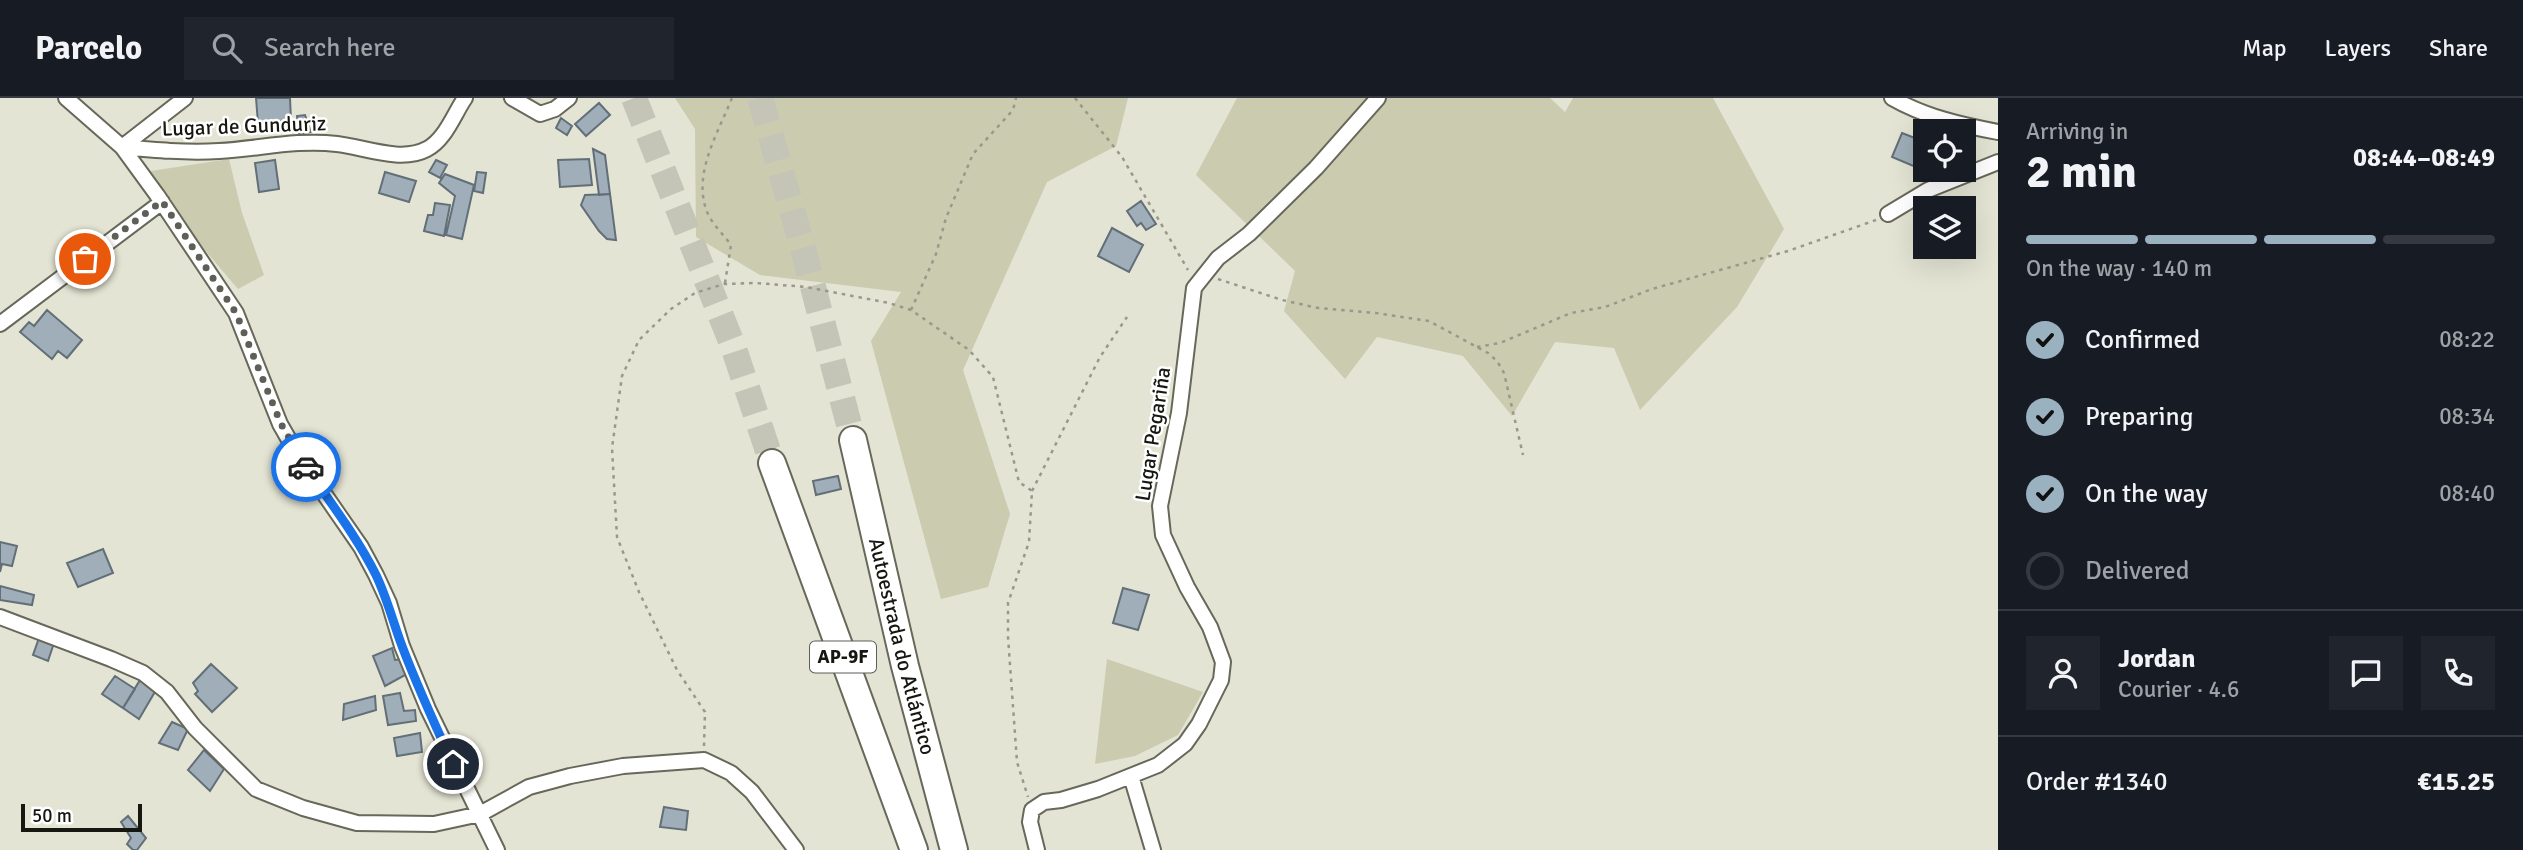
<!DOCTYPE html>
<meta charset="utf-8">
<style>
body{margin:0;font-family:Signika,sans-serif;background:#20242c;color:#f1f3f6;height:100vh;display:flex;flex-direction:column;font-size:26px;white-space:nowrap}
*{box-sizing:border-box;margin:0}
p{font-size:23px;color:#9ea1a6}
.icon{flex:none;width:38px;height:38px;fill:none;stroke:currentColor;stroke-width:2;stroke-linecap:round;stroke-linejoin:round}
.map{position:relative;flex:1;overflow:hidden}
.details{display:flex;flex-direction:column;background:#171b24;width:525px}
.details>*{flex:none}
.tools{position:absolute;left:1913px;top:21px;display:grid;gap:14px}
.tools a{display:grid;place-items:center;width:63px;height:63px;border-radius:0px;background:#171b24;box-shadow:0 7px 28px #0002;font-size:35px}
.scale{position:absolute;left:21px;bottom:18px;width:121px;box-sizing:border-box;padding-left:7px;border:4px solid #171712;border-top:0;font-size:19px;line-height:24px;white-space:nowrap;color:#171712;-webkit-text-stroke:5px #fff;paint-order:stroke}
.pin{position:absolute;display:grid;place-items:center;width:60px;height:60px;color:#fff;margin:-30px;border:4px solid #fff;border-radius:50%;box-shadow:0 2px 7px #0007}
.courier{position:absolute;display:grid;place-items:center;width:70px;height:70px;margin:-35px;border:5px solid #1a73e8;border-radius:50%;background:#fff;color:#222;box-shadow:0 2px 9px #0007}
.head em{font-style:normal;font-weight:800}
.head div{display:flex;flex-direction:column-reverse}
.head{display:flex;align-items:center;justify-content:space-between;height:119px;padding:0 28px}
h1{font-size:46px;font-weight:800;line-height:52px}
.bar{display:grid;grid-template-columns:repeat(4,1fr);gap:10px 7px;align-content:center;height:84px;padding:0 28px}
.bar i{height:9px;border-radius:5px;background:#363941}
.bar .selected{background:#9ab1c0}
.bar p{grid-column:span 4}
.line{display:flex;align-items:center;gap:18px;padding:0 28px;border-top:2px solid #363941}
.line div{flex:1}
.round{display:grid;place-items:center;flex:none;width:74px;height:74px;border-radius:0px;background:#20242c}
ol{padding:0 28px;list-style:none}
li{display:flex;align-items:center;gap:21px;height:77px}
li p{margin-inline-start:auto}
li .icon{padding:7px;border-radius:50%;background:#9ab1c0;color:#111;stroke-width:4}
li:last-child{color:#9ea1a6}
li i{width:38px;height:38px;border:4px solid #363941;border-radius:50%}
header{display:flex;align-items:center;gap:42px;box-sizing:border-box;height:98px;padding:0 35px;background:#171b24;border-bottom:2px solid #363941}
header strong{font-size:33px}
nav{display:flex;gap:38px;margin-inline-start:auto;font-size:24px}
.search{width:490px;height:63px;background:#20242c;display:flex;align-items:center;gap:18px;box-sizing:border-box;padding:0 24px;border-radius:0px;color:#9ea1a6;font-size:26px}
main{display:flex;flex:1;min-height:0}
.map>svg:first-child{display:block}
.green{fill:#cacbaf}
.building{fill:#9faeb8;stroke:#626f78;stroke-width:2}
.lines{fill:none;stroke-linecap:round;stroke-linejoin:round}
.motorway-tunnel{stroke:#c4c5b6;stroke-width:26;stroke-dasharray:26 13;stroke-linecap:butt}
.minor-casing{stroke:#676859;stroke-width:18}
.motorway-casing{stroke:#676859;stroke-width:30}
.path{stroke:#98988c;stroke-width:2.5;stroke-dasharray:3.5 5;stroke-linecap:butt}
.minor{stroke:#fff;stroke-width:14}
.motorway{stroke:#fff;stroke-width:26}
.done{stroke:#5e5f56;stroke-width:7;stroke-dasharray:0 12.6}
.route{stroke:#1a73e8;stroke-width:9}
.labels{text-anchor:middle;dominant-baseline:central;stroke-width:5;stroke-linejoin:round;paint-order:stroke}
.shield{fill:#fff;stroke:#5d5d59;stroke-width:2}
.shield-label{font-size:19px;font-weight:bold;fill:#171712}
.street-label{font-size:21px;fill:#171712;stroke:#fff}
</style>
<header>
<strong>Parcelo</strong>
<div class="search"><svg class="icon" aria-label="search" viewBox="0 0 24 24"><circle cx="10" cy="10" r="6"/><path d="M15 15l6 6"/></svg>Search here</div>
<nav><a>Map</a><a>Layers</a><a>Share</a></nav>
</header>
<main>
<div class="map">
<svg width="1998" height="752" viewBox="0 0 1998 752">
<rect width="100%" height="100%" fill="#e3e4d3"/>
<path class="green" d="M675,0H1128L1116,48L1047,84L963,272L1010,416L988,489L941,501L871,243L901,194L760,177L696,139L695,31Z
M1237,0H1550L1565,14L1573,0H1713L1784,131L1737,209L1640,312L1614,250L1555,244L1512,318L1463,258L1377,239L1345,281L1284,213L1295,173L1196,77Z
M229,61L242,115L264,177L238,191L198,144L151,73Z
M1107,561L1203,594L1178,637L1135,658L1095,666Z"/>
<path class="building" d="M256,0H290L291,23L258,25Z
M599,5L610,17L586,38L575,26Z
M305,17L311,34L299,36L297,18Z
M561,20L572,28L567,37L556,30Z
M1902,35L1925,44L1923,72L1892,59Z
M593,51L605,57L610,96L599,97Z
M589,61L592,87L560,89L558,62Z
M275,62L279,91L259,94L255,65Z
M436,62L447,67L440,80L429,74Z
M385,74L416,83L409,104L379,95Z
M477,74L486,75L483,95L474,93Z
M445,76L474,87L462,141L446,137L455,98L439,85Z
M610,96L616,142L607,141L599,133L581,107L585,97Z
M1141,103L1156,126L1146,132L1141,125L1137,128L1127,113Z
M435,105L450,107L444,138L424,133L428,117H433Z
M1112,130L1143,147L1129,174L1098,158Z
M47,212L82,242L67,260L58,253L52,261L20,234L29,224L34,228Z
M838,378L841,391L816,397L813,383Z
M0,444L17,448L12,468L2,466L0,474Z
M103,451L113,475L78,489L67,465Z
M0,488L34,497L32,507L0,502Z
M1123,490L1149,497L1138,532L1113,525Z
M39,540L54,545L48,563L33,557Z
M392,550L395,562L403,561L407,576L385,588L373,558Z
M211,566L237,590L212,614L195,596L198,593L193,585Z
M115,578L135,591L123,610L102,596Z
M140,582L156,592L139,621L123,610Z
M400,595L404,613L415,612L416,623L388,627L383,598Z
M375,598L376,612L343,622L344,606Z
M172,624L188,631L178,652L159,645Z
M420,635L422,654L397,658L394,640Z
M204,652L224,671L210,693L188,672Z
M664,709L688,713L686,732L660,729Z
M128,718L146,740L137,752H133L127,746L131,740L121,724Z"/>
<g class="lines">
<path class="motorway-tunnel" d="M634,0L733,248L772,365
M760,0L805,158L853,342"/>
<g class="minor-casing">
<path id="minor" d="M66,0L122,49L157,97L236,215L280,326L300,361L361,449L376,477L389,505L402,548L428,611L497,752
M512,0L540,16L555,11L569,0
M1892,0C1925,19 1961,27 1998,34
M122,49C154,52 186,55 219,53C258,51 297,41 337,46C364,49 401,65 427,51C445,42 454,16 465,0
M122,49L185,0
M1888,116L1928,92L1998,64
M0,226L162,104
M0,519L111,561L143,575L167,594L195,630L256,691L303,710L357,725L434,726L480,716L529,689L570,678L623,668L704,662L731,675L752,694L796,752
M1131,678L1153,752
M1037,752L1030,724L1032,712L1044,704L1061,702L1098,691L1158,667L1185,646L1199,626L1221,582L1223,564L1210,529L1187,489L1163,437L1160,408L1179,315L1194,190L1218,160L1249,136L1316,70L1378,0"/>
</g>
<g class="motorway-casing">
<g id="motorway">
<path id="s1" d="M853,342L905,568L954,752"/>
<path d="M772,365L914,752"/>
</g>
</g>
<path class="path" d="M1075,0L1122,59L1188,172
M1218,181L1282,202L1318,210L1376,215L1429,223L1488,255L1497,263L1504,275L1523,357
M725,185L731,147C724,137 713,127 708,116C691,78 718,35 732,0
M911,212L936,156L946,120L973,56L1013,12L1016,0
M1477,249L1500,245L1571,215L1605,209L1652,191L1788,153L1876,122
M1032,393L1100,259L1127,219
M704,648L705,614L677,572L639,494L617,439L612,350L622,278L639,242L671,211L695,195L724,186L756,185L806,189L889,205L911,212L969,252L993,279L1019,384L1032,393L1029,444L1008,505V539L1017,664L1028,699"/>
<use href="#minor" class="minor"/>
<use href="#motorway" class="motorway"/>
</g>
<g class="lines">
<path class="done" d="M85,161L162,103L236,215L281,326L306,369"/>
<path class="route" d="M306,369C330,404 357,439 376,477C387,500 393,524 402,548C417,588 435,627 453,666"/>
</g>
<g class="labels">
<rect class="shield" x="810" y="543.5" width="66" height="31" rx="5"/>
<g class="shield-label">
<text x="843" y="559">AP-9F</text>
</g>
<g class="street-label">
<text transform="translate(244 28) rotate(-2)">Lugar de Gunduriz</text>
<text transform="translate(1153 336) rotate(-81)">Lugar Pegariña</text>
<text stroke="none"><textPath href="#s1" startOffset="212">Autoestrada do Atlántico</textPath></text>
</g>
</g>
</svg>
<div class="tools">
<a><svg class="icon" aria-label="locate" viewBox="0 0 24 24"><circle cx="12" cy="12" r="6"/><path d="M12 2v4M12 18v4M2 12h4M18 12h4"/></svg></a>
<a><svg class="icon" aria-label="layers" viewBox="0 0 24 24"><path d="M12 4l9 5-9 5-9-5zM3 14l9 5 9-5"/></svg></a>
</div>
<div class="scale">50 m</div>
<div class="pin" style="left:85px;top:161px;background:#ea580c"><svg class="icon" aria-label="bag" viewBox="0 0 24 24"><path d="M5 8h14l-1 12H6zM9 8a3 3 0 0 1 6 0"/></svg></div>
<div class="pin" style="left:453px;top:666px;background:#1f2937"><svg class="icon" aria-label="home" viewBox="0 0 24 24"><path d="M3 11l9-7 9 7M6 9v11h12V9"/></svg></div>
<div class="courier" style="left:306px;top:369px"><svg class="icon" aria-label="car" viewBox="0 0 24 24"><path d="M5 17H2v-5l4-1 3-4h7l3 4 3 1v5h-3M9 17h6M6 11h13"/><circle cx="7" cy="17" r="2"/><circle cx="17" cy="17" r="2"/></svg></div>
</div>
<section class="details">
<div class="head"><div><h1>2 min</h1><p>Arriving in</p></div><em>08:44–08:49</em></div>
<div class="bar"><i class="selected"></i><i class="selected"></i><i class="selected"></i><i></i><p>On the way · 140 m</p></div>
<ol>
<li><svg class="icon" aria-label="check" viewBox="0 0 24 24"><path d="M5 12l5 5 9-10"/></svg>Confirmed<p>08:22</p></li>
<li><svg class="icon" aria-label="check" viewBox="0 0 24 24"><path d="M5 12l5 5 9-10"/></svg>Preparing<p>08:34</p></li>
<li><svg class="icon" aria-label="check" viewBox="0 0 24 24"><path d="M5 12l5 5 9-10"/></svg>On the way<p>08:40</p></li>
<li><i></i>Delivered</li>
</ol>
<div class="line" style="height:126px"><a class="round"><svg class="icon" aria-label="person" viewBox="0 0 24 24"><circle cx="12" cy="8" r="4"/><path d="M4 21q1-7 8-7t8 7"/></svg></a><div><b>Jordan</b><p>Courier · 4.6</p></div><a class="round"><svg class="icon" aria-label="chat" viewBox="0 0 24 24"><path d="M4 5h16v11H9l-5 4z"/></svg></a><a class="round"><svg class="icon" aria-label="phone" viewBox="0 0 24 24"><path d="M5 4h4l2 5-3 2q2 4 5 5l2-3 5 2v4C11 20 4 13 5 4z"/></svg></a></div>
<div class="line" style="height:91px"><div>Order #1340</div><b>€15.25</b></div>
</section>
</main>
